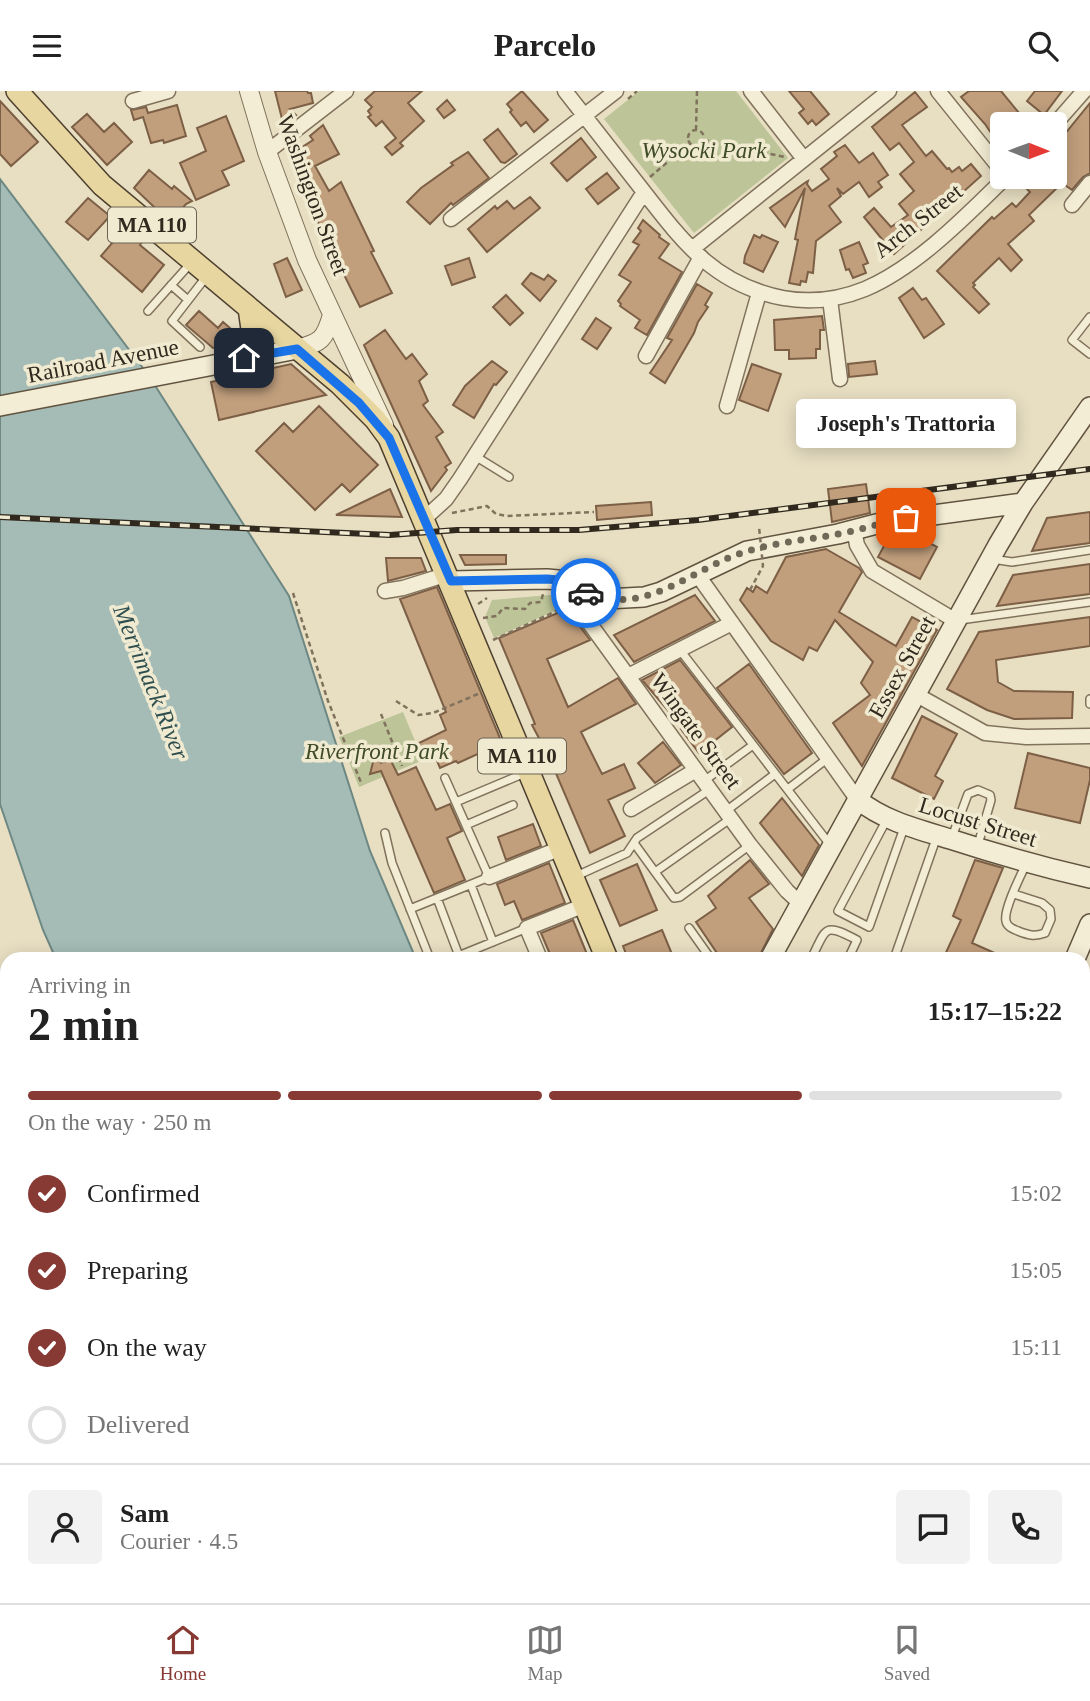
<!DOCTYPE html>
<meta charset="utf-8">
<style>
body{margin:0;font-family:"Times New Roman",serif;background:#f2f2f2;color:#222;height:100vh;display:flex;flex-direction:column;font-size:26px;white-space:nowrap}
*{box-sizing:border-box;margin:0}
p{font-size:23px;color:#767676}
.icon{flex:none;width:38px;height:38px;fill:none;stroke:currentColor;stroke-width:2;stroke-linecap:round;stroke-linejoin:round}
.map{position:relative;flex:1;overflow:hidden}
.side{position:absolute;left:0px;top:861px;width:1090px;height:651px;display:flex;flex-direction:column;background:#fff;border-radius:21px 21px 0 0;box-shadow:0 4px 18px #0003}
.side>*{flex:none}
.needle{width:46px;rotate:91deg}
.fabs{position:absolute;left:990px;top:21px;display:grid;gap:14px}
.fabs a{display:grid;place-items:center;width:77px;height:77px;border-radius:7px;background:#fff;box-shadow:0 4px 18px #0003;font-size:35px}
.pin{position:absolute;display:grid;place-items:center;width:60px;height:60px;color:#fff;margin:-30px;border-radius:14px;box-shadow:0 4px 10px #0006}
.courier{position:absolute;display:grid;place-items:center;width:70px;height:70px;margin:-35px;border:5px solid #1a73e8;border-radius:50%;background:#fff;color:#222;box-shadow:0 2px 9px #0007}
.bubble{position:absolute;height:49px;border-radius:7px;background:#fff;box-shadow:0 4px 18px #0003;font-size:23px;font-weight:600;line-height:49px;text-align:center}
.overview em{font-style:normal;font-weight:600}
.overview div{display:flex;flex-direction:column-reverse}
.overview{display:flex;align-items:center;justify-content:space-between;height:119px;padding:0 28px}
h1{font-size:46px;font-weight:600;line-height:52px}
.bar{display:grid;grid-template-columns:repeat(4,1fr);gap:10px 7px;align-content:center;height:84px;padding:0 28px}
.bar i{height:9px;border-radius:5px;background:#e0e0e0}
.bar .active{background:#873933}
.bar p{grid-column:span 4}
.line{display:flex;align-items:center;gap:18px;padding:0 28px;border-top:2px solid #e0e0e0}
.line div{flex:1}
.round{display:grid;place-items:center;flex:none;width:74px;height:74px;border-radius:7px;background:#f2f2f2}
ol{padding:0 28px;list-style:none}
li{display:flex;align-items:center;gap:21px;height:77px}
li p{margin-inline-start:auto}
li .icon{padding:7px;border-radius:50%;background:#873933;color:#fff;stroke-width:4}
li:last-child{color:#767676}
li i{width:38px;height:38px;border:4px solid #e0e0e0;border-radius:50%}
header{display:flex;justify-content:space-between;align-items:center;height:91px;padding:0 28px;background:#fff;font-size:32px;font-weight:600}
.menu{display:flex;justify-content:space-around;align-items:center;height:98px;border-top:2px solid #e0e0e0;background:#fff;font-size:19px;color:#767676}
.menu a{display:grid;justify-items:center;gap:4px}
.menu .active{color:#873933}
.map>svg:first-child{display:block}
.green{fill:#bcc498}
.water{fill:#a4bbb6;stroke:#6d8883;stroke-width:2}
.building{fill:#c19f7d;stroke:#7c5f45;stroke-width:2}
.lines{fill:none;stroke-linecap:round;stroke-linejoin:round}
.service-casing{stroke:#80725c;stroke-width:10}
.minor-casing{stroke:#80725c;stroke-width:17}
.tertiary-casing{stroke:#80725c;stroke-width:20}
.secondary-casing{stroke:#61533f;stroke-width:22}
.primary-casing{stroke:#4e4030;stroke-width:24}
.path{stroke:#80725c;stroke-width:2.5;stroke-dasharray:5 3.5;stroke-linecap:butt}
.service{stroke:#f4edd5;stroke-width:7}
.minor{stroke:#f4edd5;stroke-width:14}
.tertiary{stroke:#f4edd5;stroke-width:18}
.secondary{stroke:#f4edd5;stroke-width:19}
.primary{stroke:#e7d69f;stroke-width:21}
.rail-casing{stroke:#31291e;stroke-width:6}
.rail{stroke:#f0ead1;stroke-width:3.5;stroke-dasharray:10;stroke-linecap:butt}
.path-bridge{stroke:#80725c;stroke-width:2.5;stroke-dasharray:5 3.5;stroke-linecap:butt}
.done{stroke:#716958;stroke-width:7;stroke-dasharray:0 12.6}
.route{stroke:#1a73e8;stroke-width:9}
.labels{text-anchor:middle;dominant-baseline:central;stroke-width:7;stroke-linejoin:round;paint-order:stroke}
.shield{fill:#f0ead1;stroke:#6a6354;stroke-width:2}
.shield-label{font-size:21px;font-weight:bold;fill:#31291e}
.park-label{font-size:23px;font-style:italic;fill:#404b27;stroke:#f0ead1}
.street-label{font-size:23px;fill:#31291e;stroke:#f0ead1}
.water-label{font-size:24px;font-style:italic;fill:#2f4f4f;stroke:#f0ead1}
</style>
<header><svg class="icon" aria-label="menu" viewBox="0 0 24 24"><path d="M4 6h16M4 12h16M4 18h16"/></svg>Parcelo<svg class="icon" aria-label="search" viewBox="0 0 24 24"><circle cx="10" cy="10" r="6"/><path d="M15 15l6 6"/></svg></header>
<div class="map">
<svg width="1090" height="1512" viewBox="0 0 1090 1512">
<rect width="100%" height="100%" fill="#e8dfc3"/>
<path class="green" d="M639,0H736L788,67L694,142L604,28Z
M550,504L556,507L561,517L494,547L485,526L492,509Z
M403,621L423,669L359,696L339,646Z"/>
<path class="water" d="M0,88L149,285L289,505L370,760L416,868H56L43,839L0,713Z
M337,1505H657L660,1512H340Z"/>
<path class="building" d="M275,0H307L308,2H311L313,12L290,18L296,24L283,32Z
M375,0H422L408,12L424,30L400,52L403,55L392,64L385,56L396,47L382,30L376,35L368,26L371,24L368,20L372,16L365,9Z
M522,0L548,29L534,41L526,31L521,35L510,21L512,19L507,13Z
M789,0H810L829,23L816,34L812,29L808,33L799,22L804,18Z
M969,0H1001L1028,33H1003V60L985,33L961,6Z
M1035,0H1062L1044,24L1027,10Z
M915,1L927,16L902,34L926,65L932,60L947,78L949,77L952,81L959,76L962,80L971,73L981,85L894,163L864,126L874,117L891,136L908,124L899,113L914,100L900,83L914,71L899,52L890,59L872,36Z
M447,9L455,19L444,27L437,18Z
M0,10L38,51L11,75L0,63Z
M1090,12V82L1083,86L1072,99L1062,92L1029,124L1034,130L1008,153L1022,169L1011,180L999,167L973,192L975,194L973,196L989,213L979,222L937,180L992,126L994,128L1012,112L1016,116L1030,101L1022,93L1030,86H1036L1042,91L1047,86H1055V55Z
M177,14L186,45L164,52L163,49L151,52L143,26L134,29L131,19L146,16L148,22Z
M87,23L104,41L114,32L132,51L107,74L72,36Z
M226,25L244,70L222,80L229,94L196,109L180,72L206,60L197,37Z
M323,34L339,63L315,75L329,100L341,91L374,160L371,161L392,202L360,216L312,119L318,116L304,82L297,85L290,64L313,49L310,45Z
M498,38L517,63L505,72L501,71L484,49Z
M581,47L596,66L567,90L551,72Z
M845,54L859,72L873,62L888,84L878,91L882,96L869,106L859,91L843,103L837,97L841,105L829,115L841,131L816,150L813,182L808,181L806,191L801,190L800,194L789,192L798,149L795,148L805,97L785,136L770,117L806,91L808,90L807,93L812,100L829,88L821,78L837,65L834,61Z
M468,61L489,87L453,114L451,112L430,133L407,111L421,97L453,74L451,72Z
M149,79L172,98L174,95L192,110L186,113L170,131L134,97Z
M607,82L619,97L598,113L586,98Z
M530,106L540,117L487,161L468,138L495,115L497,118L507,110L514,118Z
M88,107L110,125L88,149L66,131Z
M643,129L660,144L659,146L669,153L659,167L682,181L647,244L635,237L640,229L620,215L621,213L618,210L631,191L619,184L639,154L633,151L641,140L638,137Z
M125,137L142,151L140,154L164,174L142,201L101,165Z
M754,144L760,147L762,144L778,151L763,181L744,172L745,165Z
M859,151L868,172L863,174L866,182L853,187L849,178L846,179L840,159Z
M287,167L302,199L286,206L274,173Z
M469,167L475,186L452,194L445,175Z
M531,182L544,189L548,184L556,190L540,210L522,193Z
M697,193L712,202L705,214L708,216L698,231L694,242L665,292L650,282L672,249L667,247Z
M913,197L922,209L926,207L944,233L924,247L899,207Z
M506,204L523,222L510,234L493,216Z
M199,220L218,237L223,231L238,244L230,253L213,257L186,234Z
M822,225L824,239H820V258H816V267L789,268V259H775L774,229Z
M596,227L611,237L597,258L582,248Z
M385,239L406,268L412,263L427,283L419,290L428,310L423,314L443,341L436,346L451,372L445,376L447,379L431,400L364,254Z
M492,270L507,281L496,294L494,293L474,327L453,314L465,295Z
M875,270L877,283L849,286L848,273Z
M291,273L326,304L219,329L211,291Z
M752,273L781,283L768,320L739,309Z
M319,315L378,374L350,401L342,393L315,419L256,360L284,332L293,341Z
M866,393L870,422L832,431L828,398Z
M390,398L402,426L336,424L361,412Z
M651,411L652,424L597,429L596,415Z
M1090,421V452L1032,460L1047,427Z
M907,440L937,456L920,488L878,466L891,442Z
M826,458L859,477L862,481L839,521L896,555L912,526L937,539L862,675L833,632L870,604L861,592L873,571L835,529L817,560L809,556L803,569L771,550L740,509L747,497L753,501L756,495L767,502L786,466Z
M460,464H506V473L465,474Z
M386,467H421L426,480L388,490Z
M1090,473V503L997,515L1013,484Z
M437,496L502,652L458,672L456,670L440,677L435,665L426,668L419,652L446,639L440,624L446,621L400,508Z
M695,504L715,530L634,571L614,544Z
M567,518L590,549L547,568L568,616L618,587L636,613L581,641L602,683L624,673L635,697L608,709L625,745L590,762L549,666L532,634L535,633L499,547Z
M1090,526V555L996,569L998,591L1014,600L1073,601L1072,627L1014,628L987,619L947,598L979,541Z
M680,569L732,636L699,662L681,638L683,637L642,589Z
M749,573L812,662L784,683L717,597Z
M922,625L957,643L935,685L943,690L934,708L892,687Z
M663,651L681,674L655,692L638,672Z
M376,660L381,672L390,668L398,684L416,676L436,719L450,713L462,740L447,747L465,789L434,802L381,680L370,683Z
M1028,662L1090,677V689L1080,732L1015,717Z
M782,707L819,754L802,785L760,732Z
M533,733L541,755L506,769L498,746Z
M750,769L769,793L749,807L773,838L758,868H721L696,831L716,817L708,805Z
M975,769L1003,777L972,852L1008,868H943L961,829L953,825Z
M549,772L565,812L522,829L514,810L505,814L497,793Z
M637,773L657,819L620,835L600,789Z
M573,829L589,868H552L541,842Z
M662,839L674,868H628L623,855Z"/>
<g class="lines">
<g class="service-casing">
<path id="service" d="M171,194L188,209
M148,220L190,173
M1090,226L1072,249L1090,263
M200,256L172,230L206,186
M475,365L509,386
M992,468L1012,471L1090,459
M960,529L1090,511
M680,559L831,755
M1090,608V613
M704,690L753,654
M788,698L828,667
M456,711L525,682
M726,720L775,683
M887,728L838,820L869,836L905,734
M466,734L513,714
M385,742L392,772L430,868
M952,746L968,703L978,699L990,704L991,709L977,757
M634,752L655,781L730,728
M655,781L674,807L680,806L750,754
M574,786L627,762L637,747L709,699
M471,794L493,851
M1014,803L1042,812L1050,819L1051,828L1045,842C1034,846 1028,844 1018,840C1013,838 1007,836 1006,830C1003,819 1021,784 1026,773
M437,807L459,865
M410,818L489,786L445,687
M689,837L711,868
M451,868L527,837
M811,868C827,837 823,831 857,849L848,868
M894,868L937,745
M895,1505L897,1512
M939,1505L941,1512
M1003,1505L1004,1512
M1048,1505L1051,1512"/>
</g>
<g class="minor-casing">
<path id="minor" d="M565,0C589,31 613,61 637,92C680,147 711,193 783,207C811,212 838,209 865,198C917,176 966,125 1006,86
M751,0L804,68
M938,0L1003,81
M133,10L168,0
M1055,33L1084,0
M267,61L346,0
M1072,114L1090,92
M451,128L616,0
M692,158L889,0
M830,208L840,288
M646,265L701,166
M727,315L759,202
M424,428L446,408L460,388L644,101
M854,439L857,454L872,480L956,530
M697,483L857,708
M559,490L750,754L787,800L802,814
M385,500L403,497L448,483
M628,585L732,532
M915,603L985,642L1026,646L1090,645
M631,718L696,679
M489,786L561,757
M540,868L527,837L585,814
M0,967L7,965
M0,1281L7,1278
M169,1505L171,1512"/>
</g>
<g class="tertiary-casing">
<path id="tertiary" d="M249,0L267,61L307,169L384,334
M297,258C321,252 325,248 332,224"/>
</g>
<g class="secondary-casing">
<path id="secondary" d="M0,315L297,258
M451,490L547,488L558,489L590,504L606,508L644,506L661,501L747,460L838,443L888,430L1023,412
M857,708C884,730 917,738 950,748C996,763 1042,776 1090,787
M770,868L998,454L1023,412L1090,316
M1075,868L1090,833
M1083,1317L1090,1332
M1083,1385L1090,1400"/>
</g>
<g class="primary-casing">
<path id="primary" d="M17,0L102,94L340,293L375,328L389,347L607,868
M247,267L253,245L249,217
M1083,1101L1090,1102
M806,1505L808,1512"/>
</g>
<path class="path" d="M628,8L637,0
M688 47a8 8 0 1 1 16 0a8 8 0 1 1-16 0Z
M696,39L697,0
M704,49L785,66
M650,86L690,52
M452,422L487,415L496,423L507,425L594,421
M293,502L328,610L362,694
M478,513L487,507
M483,527L497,525L503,517L525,518L530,512L541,511L543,503
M493,549L563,517
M396,610L418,624L433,622L478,603
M381,623L393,653L390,658L396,660L402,675
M354,674L390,659
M0,943L5,951
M666,1505L668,1512
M309,1512L320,1506"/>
<use href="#service" class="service"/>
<use href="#minor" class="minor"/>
<use href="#tertiary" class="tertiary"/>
<use href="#secondary" class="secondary"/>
<use href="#primary" class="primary"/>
<g class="rail-casing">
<path id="rail" d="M0,426L390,444L457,439H579L698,429L1090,378"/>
</g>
<use href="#rail" class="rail"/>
<path class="path-bridge" d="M750,499L763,475L759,436"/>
</g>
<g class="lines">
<path class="done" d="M586,502C647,527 694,475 748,460C777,451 808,449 838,443C861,439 883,431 906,427"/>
<path class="route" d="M244,267L297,258L359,312L389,347L451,490L547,488L558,489L586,502"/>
</g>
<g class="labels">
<g class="shield">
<rect x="108" y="116.5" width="88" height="35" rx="5"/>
<rect x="478" y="647.5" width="88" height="35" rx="5"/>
</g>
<g class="shield-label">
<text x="152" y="134">MA 110</text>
<text x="522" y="665">MA 110</text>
</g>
<g class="park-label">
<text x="704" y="59">Wysocki Park</text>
<text x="377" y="660">Riverfront Park</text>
</g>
<g class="street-label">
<text transform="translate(313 104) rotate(70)">Washington Street</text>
<text transform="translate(918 130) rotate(-38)">Arch Street</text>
<text transform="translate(103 270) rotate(-11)">Railroad Avenue</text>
<text transform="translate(902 576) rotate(-61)">Essex Street</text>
<text transform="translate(696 640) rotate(54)">Wingate Street</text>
<text transform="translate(978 731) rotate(17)">Locust Street</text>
</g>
<g class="water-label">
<text transform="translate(151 591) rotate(68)">Merrimack River</text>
</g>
</g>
</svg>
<div class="fabs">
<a><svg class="needle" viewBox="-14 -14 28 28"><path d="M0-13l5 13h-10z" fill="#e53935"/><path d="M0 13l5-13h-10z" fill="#767676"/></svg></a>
</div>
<div class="pin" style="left:906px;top:427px;background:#ea580c"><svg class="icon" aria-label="bag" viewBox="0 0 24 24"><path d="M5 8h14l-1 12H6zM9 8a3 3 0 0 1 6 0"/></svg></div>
<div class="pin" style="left:244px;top:267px;background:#1f2937"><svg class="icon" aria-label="home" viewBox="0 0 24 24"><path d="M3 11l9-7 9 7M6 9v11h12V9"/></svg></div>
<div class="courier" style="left:586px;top:502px"><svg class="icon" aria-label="car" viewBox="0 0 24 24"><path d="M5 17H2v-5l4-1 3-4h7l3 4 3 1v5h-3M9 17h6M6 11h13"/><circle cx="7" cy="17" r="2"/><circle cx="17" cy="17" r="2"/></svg></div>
<div class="bubble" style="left:796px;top:308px;width:220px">Joseph's Trattoria</div>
<section class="side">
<div class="overview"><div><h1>2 min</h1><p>Arriving in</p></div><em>15:17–15:22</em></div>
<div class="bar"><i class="active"></i><i class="active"></i><i class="active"></i><i></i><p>On the way · 250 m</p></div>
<ol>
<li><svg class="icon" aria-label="check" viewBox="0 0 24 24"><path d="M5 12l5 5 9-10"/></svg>Confirmed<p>15:02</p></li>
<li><svg class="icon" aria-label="check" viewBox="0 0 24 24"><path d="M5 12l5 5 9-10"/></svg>Preparing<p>15:05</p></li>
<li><svg class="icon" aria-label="check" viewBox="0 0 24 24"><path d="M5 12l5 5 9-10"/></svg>On the way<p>15:11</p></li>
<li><i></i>Delivered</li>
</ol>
<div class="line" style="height:126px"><a class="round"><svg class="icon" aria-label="person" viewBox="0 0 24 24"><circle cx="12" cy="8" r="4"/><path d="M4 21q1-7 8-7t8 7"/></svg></a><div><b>Sam</b><p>Courier · 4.5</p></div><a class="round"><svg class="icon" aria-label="chat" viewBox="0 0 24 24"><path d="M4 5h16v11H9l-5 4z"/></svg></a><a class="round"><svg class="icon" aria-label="phone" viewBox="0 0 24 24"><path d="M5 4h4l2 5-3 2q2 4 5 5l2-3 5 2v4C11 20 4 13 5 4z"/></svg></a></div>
</section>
</div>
<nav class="menu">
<a class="active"><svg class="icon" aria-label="home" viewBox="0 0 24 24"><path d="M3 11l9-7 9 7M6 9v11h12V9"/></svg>Home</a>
<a><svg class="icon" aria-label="map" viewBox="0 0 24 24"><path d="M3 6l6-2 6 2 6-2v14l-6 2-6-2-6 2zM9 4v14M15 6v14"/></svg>Map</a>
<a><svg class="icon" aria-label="saved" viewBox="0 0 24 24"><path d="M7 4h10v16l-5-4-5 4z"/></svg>Saved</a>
</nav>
